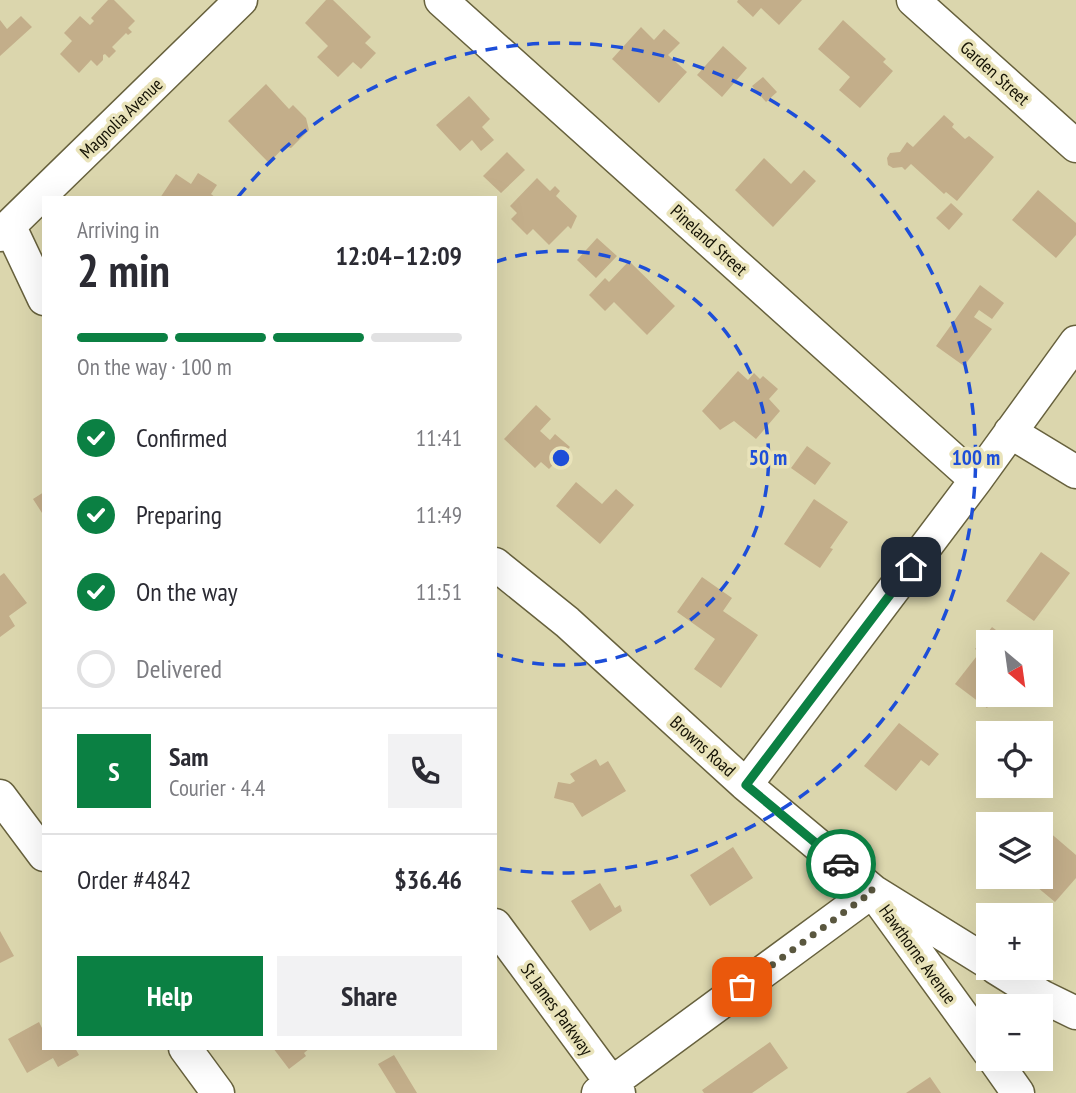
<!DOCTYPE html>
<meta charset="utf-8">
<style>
body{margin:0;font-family:"PT Sans Narrow",sans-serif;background:#f2f2f3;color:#2b2b33;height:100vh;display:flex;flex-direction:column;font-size:26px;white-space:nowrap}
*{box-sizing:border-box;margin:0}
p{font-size:23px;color:#7c7c81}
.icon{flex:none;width:38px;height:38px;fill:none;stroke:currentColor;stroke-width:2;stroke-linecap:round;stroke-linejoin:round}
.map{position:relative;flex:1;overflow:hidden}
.side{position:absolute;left:42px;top:196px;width:455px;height:854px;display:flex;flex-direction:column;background:#fff;border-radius:0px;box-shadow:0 7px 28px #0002}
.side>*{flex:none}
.needle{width:46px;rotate:151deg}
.tools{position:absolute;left:976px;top:630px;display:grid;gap:14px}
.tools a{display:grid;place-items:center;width:77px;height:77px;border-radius:0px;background:#fff;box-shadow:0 7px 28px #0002;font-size:35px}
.pin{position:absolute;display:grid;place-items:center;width:60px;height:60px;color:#fff;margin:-30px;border-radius:14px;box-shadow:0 4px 10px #0006}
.courier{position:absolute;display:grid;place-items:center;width:70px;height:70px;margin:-35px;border:5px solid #0b8043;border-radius:50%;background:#fff;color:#222;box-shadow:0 2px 9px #0007}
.overview em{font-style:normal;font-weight:600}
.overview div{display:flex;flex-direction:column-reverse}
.overview{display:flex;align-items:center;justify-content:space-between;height:119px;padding:0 35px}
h1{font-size:46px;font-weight:600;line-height:52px}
.bar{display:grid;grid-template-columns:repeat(4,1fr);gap:10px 7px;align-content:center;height:84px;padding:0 35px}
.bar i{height:9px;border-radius:5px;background:#e1e1e2}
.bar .active{background:#0b8043}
.bar p{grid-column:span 4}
.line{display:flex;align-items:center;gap:18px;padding:0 35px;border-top:2px solid #e1e1e2}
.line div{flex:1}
.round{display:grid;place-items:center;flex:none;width:74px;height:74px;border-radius:0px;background:#f2f2f3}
ol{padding:0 35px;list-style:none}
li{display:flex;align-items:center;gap:21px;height:77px}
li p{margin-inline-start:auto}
li .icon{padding:7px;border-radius:50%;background:#0b8043;color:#fff;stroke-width:4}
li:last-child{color:#7c7c81}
li i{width:38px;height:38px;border:4px solid #e1e1e2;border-radius:50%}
.button{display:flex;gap:14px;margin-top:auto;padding:14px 35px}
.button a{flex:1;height:80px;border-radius:0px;background:#0b8043;color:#fff;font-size:28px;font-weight:600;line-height:80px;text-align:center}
.button a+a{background:#f2f2f3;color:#2b2b33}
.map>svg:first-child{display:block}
.building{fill:#c3ae8a}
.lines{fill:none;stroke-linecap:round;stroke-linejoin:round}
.minor-casing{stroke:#67613d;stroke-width:35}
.minor{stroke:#fff;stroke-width:32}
.done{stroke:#5a573f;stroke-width:7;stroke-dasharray:0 12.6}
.route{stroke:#0b8043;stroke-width:9}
.ring{fill:none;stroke:#1d4ed8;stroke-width:3.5;stroke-dasharray:12 9}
.labels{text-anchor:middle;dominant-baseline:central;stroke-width:7;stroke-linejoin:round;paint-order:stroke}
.street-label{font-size:18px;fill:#141204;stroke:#e9e3ba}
.centre{fill:#1d4ed8;stroke:#e9e3ba;stroke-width:3.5}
.ring-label{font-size:21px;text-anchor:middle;font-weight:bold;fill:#1d4ed8;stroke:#e9e3ba;stroke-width:7;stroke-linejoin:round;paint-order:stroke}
</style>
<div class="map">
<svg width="1076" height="1093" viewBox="0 0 1076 1093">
<rect width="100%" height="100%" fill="#dbd6ad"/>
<path class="building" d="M108,0H114L135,21L128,28L132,32L128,35L126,33L112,47L116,51L109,58L105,54L103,55V60L97,66L91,60L79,73L60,54L72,41L64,33L80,16L90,25L94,21L91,18Z
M326,0H333L371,37L365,43L376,53L361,69L353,62L338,77L317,57L328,46L305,23Z
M738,0H802L779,25L761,8L753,17L737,2Z
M21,16L32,27L0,56V20L7,29Z
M843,20L886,59L883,62L893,71L860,108L839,90L850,77L818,49Z
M641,27L654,40L664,29L680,43L668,55L687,72L659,103L612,59Z
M723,46L747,68L722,97L697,75Z
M763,77L777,92L766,102L752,86Z
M266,84L289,109L293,105L306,118L309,130L291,148L285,146L269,163L228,121Z
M469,96L490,119L482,127L494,140L481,151L472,140L460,151L436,125Z
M944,115L954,124L952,127L965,139L969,136L994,157L957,201L946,192L944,194L911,164L905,170L902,167L893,168L888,165L887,158L890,153L900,152L907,142L913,147Z
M507,152L525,170L501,193L483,176Z
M764,158L791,184L804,170L816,181L773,227L735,190Z
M198,173L217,185L211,194L216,198H160L176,174L191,184Z
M537,178L550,191L555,186L560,191L556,196L577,216L571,229L568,226L549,245L533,229L527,235L511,219L517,213L510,206Z
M1038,190L1076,223V235L1056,258L1012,220Z
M951,203L963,214L949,230L936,218Z
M597,238L617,256L596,278L577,260Z
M629,261L675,306L647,335L614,302L605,311L589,295L605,278L609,282Z
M980,285L1004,303L992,319L979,310L974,317L992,329L964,366L936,346Z
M738,371L748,380L754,373L760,379L763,376L778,389L769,399L780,411L756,439L734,421L720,430L702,411Z
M536,405L551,419L540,431L550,440L555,434L570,447L549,469L541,462L535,468L504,439Z
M807,446L831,463L815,485L791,468Z
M576,482L602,504L616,489L634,505L600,544L556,506Z
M44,492V516L33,499Z
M814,499L848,522L830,548L833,549L820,568L784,544Z
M1041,552L1070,573L1034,621L1006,601Z
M4,573L27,603L9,616L15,626L0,637V576Z
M702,577L732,598L723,611L758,635L721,688L694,669L715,639L677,612Z
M992,627L1012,642H989V695H997L987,708L955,684L980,652L975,649Z
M899,723L939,754L929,766L921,760L896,791L864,766Z
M596,759L600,766L608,761L626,791L582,817L573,803L554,798L558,782L570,784L575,781L570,774Z
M1041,825L1076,855V878L1055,902L1025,877H1041Z
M733,847L753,878L710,906L690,875Z
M600,883L615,908L620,905L622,911L590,931L571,901Z
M0,931L14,956L0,963Z
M39,1022L42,1028L44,1027V1048H75L79,1055L58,1067L53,1058L27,1073L8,1039Z
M770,1042L788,1068L752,1093H704L702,1090Z
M273,1048H310L304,1053L306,1056L289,1069Z
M394,1055L417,1093H396L378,1064Z
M930,1077L941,1093H906Z"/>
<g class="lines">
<g class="minor-casing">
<path id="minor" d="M441,0L976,480
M913,0L1076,146
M10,227L44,299
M0,235L241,0
M1010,432L1076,472
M495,564L567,622L746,785L873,891L989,963
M746,785L976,480L1076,342
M0,796L44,855
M881,903L989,1052
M495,925L619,1093
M996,968L1043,997L1076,1013
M185,1048L218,1093
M994,1059L1018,1093
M598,1093L873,891"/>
</g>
<use href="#minor" class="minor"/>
</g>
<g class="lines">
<path class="done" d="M742,987L873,891L841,864"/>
<path class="route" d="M841,864L746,785L911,567"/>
</g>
<g class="ring">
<path d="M495 262A207 207 0 1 1 495 654"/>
<path d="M238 197A415 415 0 1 1 496 868"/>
</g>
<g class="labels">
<g class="street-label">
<text transform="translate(995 73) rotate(42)">Garden Street</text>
<text transform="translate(121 118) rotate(-44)">Magnolia Avenue</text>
<text transform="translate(709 240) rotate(42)">Pineland Street</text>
<text transform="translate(703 746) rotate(42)">Browns Road</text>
<text transform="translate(918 954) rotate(54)">Hawthorne Avenue</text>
<text transform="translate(557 1009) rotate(54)">St James Parkway</text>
</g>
</g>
<circle cx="561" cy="458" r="10" class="centre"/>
<g class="ring-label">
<text x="768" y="465">50 m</text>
<text x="976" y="465">100 m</text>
</g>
</svg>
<div class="tools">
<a><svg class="needle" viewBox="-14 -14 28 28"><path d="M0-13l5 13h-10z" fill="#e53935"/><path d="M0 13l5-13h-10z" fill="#7c7c81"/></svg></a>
<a><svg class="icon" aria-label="locate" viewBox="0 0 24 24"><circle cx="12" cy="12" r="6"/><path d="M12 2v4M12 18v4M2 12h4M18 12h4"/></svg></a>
<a><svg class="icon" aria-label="layers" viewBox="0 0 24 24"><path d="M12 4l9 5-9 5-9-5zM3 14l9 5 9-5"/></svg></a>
<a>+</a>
<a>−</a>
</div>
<div class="pin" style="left:742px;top:987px;background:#ea580c"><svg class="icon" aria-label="bag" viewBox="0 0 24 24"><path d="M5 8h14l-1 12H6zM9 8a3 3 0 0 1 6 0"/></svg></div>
<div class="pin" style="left:911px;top:567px;background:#1f2937"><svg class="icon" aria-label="home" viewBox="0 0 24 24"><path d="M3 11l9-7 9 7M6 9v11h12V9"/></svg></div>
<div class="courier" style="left:841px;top:864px"><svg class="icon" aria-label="car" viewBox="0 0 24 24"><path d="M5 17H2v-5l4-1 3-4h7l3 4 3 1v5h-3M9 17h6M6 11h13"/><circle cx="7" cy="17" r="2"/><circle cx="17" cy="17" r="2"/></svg></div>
<section class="side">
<div class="overview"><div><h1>2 min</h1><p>Arriving in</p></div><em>12:04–12:09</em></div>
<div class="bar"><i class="active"></i><i class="active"></i><i class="active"></i><i></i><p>On the way · 100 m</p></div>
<ol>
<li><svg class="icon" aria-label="check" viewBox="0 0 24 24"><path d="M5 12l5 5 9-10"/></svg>Confirmed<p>11:41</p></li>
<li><svg class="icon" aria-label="check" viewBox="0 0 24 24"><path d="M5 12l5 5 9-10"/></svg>Preparing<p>11:49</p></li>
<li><svg class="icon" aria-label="check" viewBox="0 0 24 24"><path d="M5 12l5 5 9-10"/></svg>On the way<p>11:51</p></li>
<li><i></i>Delivered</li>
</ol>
<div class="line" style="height:126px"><b class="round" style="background:#0b8043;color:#fff">S</b><div><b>Sam</b><p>Courier · 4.4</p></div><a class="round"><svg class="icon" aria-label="phone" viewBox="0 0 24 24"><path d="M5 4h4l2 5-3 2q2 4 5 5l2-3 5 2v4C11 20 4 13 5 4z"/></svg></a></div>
<div class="line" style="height:91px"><div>Order #4842</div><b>$36.46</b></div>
<div class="button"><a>Help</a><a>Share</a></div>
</section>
</div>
